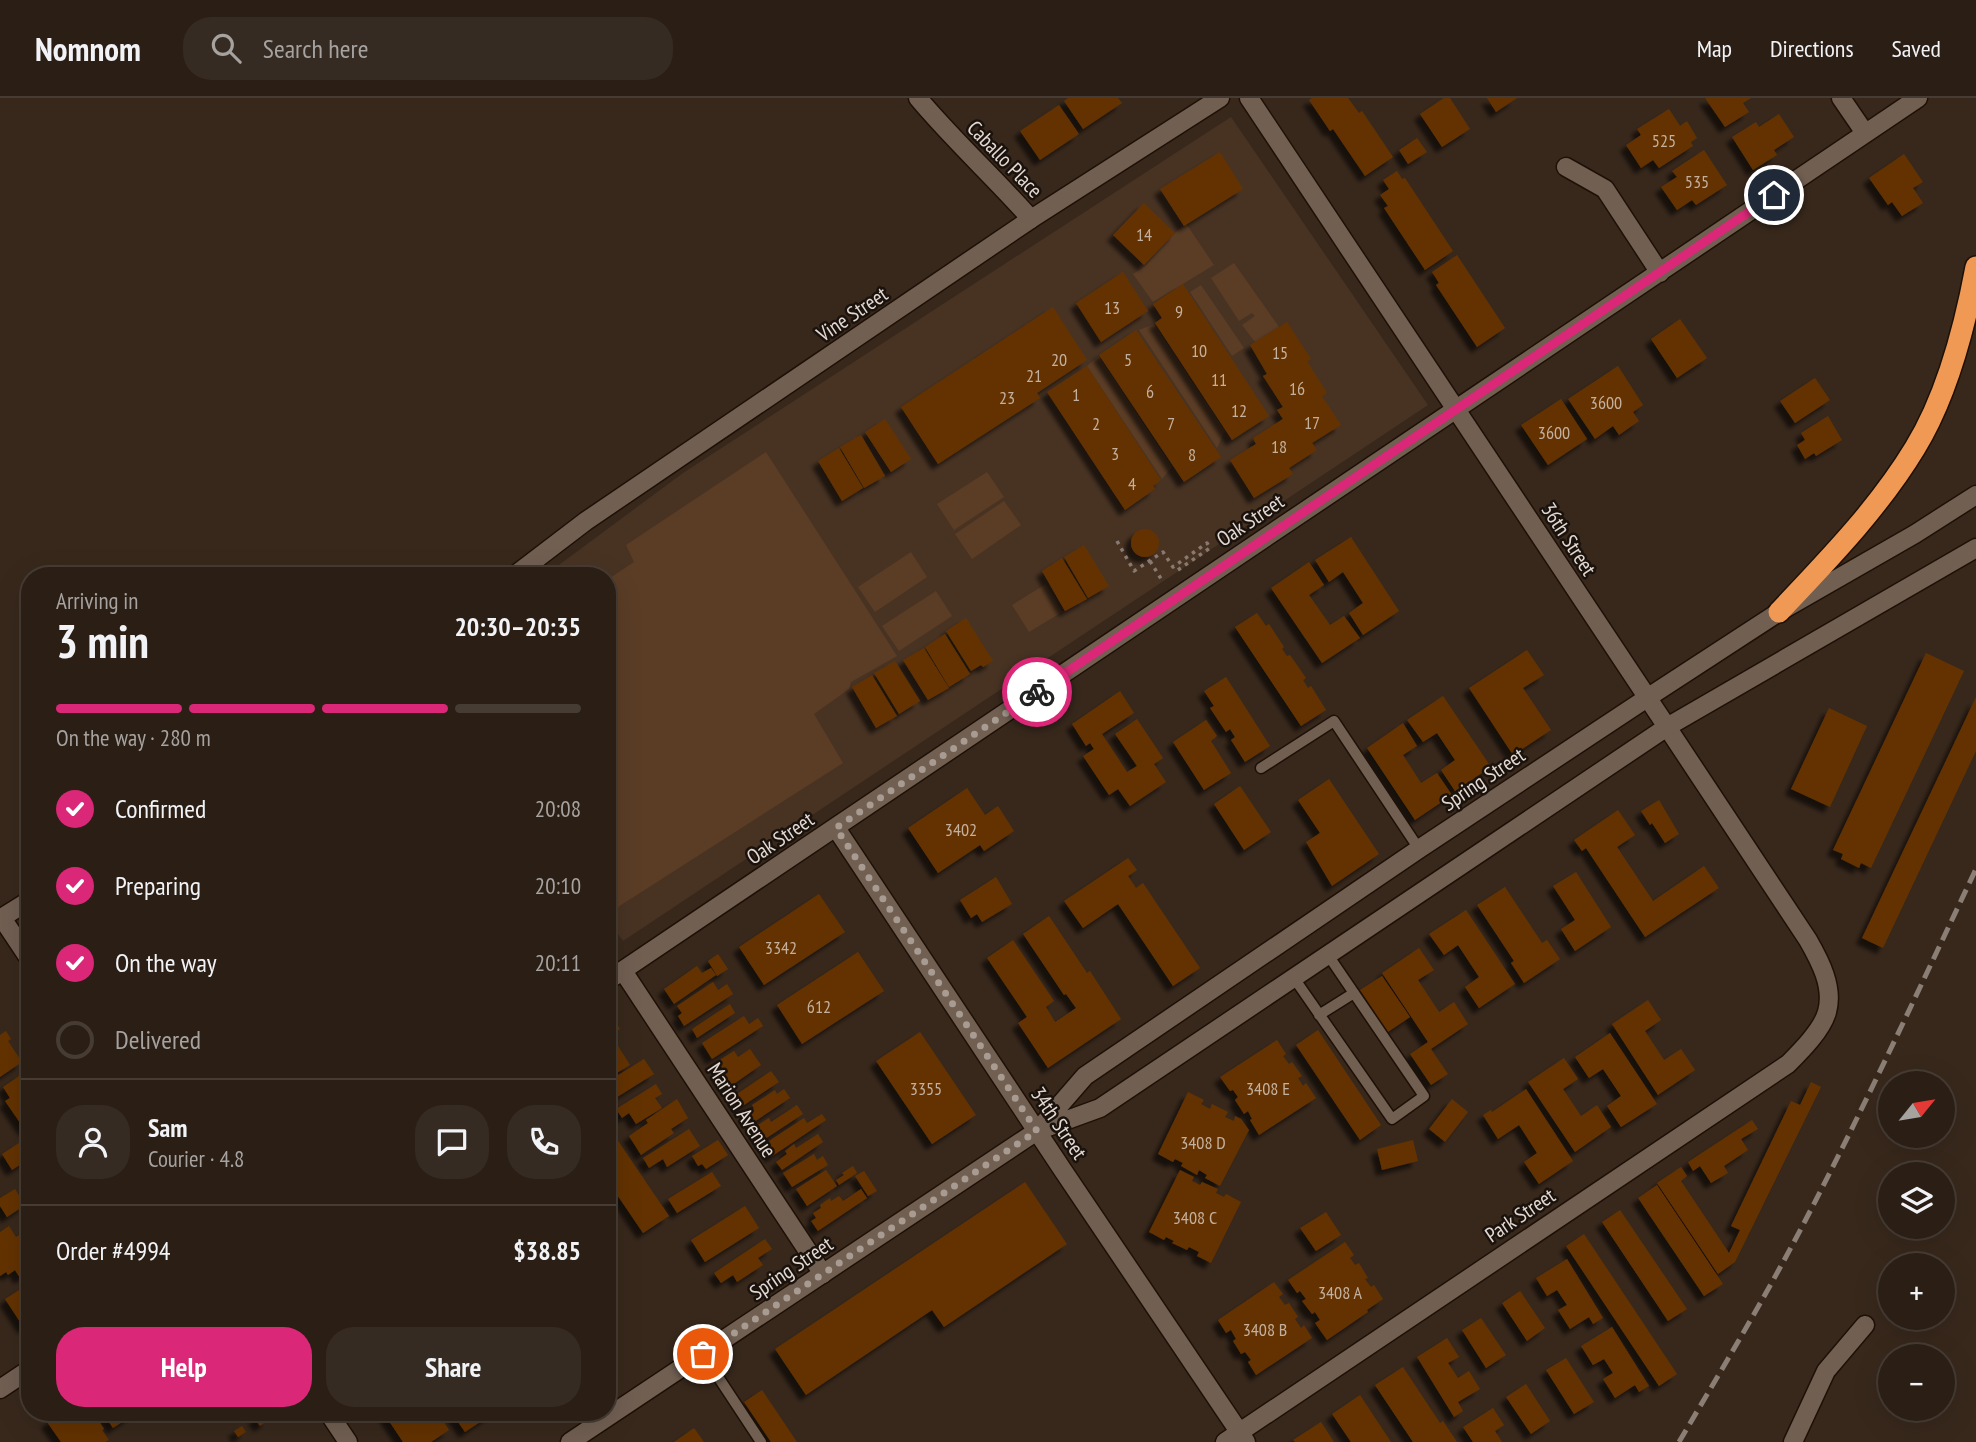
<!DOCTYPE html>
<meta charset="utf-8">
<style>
body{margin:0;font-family:"PT Sans Narrow",sans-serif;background:#362b22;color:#f1f3f6;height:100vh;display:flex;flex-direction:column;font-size:26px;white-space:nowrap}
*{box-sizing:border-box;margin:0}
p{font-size:23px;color:#a5a2a0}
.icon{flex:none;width:38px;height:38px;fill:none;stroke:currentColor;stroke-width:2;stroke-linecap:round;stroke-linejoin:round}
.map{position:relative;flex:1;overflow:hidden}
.side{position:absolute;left:21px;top:469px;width:595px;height:854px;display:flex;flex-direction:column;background:#2a1e15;border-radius:28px;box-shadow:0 7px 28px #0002,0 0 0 2px #463c34}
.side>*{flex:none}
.needle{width:46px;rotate:60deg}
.tools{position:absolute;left:1878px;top:973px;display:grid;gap:14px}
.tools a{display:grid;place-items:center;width:77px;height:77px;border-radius:50%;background:#2a1e15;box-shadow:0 7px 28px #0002,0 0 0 2px #463c34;font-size:35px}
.pin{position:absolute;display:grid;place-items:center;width:60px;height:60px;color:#fff;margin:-30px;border:4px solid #fff;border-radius:50%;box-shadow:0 2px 7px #0007}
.courier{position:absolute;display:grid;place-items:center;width:70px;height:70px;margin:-35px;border:5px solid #db2777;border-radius:50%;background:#fff;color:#222;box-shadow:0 2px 9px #0007}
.summary em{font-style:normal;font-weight:700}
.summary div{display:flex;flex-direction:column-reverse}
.summary{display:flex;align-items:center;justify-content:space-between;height:119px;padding:0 35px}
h1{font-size:46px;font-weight:700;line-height:52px}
.bar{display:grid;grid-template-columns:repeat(4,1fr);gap:10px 7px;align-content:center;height:84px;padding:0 35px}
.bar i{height:9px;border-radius:5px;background:#463c34}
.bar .selected{background:#db2777}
.bar p{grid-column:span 4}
.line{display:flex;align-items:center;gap:18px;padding:0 35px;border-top:2px solid #463c34}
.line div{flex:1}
.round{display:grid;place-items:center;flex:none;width:74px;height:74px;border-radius:28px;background:#362b22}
ol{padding:0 35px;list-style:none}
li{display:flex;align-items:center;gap:21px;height:77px}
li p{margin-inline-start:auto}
li .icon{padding:7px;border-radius:50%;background:#db2777;color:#fff;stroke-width:4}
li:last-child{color:#a5a2a0}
li i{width:38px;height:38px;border:4px solid #463c34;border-radius:50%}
.button{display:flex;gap:14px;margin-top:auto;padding:14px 35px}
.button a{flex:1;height:80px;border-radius:28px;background:#db2777;color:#fff;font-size:28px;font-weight:700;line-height:80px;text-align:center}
.button a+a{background:#362b22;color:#f1f3f6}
header{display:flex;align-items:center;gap:42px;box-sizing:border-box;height:98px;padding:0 35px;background:#2a1e15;border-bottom:2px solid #463c34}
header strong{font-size:33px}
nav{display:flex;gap:38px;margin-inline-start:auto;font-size:24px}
.search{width:490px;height:63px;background:#362b22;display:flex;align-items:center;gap:18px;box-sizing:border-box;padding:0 24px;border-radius:28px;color:#a5a2a0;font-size:26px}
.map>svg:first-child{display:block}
.built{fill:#483323}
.green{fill:#5b3d26}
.building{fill:#633301;filter:url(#shadow)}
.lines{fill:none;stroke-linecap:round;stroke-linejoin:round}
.lane-casing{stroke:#1e1006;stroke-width:13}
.street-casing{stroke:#1e1006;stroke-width:21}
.secondary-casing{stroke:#1e1006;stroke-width:21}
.highway-casing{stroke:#1e1006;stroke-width:24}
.path{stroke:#887a71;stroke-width:3.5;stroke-dasharray:3.5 5;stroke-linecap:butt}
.lane{stroke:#715f52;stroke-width:10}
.street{stroke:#715f52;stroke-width:18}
.secondary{stroke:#715f52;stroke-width:18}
.highway{stroke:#ef9955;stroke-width:21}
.rail{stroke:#8b7e74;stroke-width:5;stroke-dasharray:14 7;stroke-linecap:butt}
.done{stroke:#a89b92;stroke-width:7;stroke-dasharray:0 12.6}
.route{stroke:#db2777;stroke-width:9}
.labels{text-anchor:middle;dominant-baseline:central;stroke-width:5;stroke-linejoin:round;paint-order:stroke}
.number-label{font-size:18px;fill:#c4b09e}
.street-label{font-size:21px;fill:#e4d9d2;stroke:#1a120d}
</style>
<header>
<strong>Nomnom</strong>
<div class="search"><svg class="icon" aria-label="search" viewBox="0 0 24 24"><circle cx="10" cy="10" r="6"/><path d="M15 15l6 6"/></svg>Search here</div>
<nav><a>Map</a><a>Directions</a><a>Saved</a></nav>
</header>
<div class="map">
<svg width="1976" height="1344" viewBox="0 0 1976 1344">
<defs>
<filter id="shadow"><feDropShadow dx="-6" dy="6" stdDeviation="2" flood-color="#0009"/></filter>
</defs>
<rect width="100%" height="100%" fill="#38281c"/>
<path class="built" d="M1231,19L1428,307L623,843L607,821V478H544L683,375Z"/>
<path class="green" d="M1187,127L1214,167L1153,204L1133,176L1145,168L1178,132Z
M1234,165L1279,229L1255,244L1242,227L1255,218L1252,215L1239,223L1211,180Z
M1201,187L1244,250L1232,258L1190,194Z
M1154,226L1225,333L1217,350L1139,232Z
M1099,258L1172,369L1162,381L1087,268Z
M766,354L897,558L851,584L849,591L814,616L843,665L607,816V482L634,464L626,447Z
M987,374L1004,399L954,432L937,406Z
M1004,403L1021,427L972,461L955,436Z
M911,454L927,479L875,514L858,489Z
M1046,486L1062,514L1029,534L1012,507Z
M936,493L952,518L899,553L882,528Z"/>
<path class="building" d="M1068,0H1118L1122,5L1083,31L1064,3Z
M1312,0H1348L1359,15L1362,13L1393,59L1365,78L1333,31L1330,33L1309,2Z
M1444,0H1450L1470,31L1442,49L1420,16Z
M1487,0H1517L1496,14Z
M1705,0H1751L1743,5L1749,14L1725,29Z
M1059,7L1079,36L1040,62L1020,33Z
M1669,11L1680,28L1687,23L1697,40L1691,44L1693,48L1659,70L1653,62L1641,70L1626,47L1641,37L1637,31Z
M1779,16L1794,39L1774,52L1777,57L1753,72L1732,39L1756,24L1759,29Z
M1417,40L1427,54L1408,66L1399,52Z
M1704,52L1727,87L1696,107L1692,102L1677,112L1661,89L1677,79L1672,73Z
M1220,54L1243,91L1184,128L1160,91Z
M1904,56L1923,84L1913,90L1923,105L1902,118L1892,104L1888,107L1869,80Z
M1397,73L1402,81L1405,80L1453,153L1425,172L1384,110L1388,108L1380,97L1389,91L1383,82Z
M1144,105L1175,135L1144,167L1113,137Z
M1457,157L1505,230L1477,249L1436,187L1439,185L1432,174Z
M1123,174L1148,213L1101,244L1076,205Z
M1183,186L1269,318L1232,342L1155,225L1162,220L1153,206Z
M1053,209L1087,262L1037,295L1040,300L938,366L901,309Z
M1680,221L1707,260L1677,280L1651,241Z
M1287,224L1311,261L1307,263L1327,295L1322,298L1341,327L1312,345L1317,352L1289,370L1293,376L1254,400L1230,362L1256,346L1253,340L1283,321L1277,312L1283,309L1263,278L1267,276L1250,247Z
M1136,232L1221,359L1184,384L1099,257Z
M1087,268L1161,382L1153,388L1155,391L1125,412L1047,294Z
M1618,268L1643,307L1633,314L1639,323L1619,337L1613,328L1595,341L1568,301Z
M1815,280L1830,302L1795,325L1780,303Z
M1561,301L1587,341L1548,367L1521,327Z
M1828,318L1842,342L1816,358L1814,355L1805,361L1797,347L1805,342L1801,335Z
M885,321L911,361L891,374L865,334Z
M861,337L885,378L864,390L840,349Z
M839,350L863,390L842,403L818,363Z
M1131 445a14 14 0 1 1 28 0a14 14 0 1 1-28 0Z
M1351,439L1399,513L1363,537L1349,515L1363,505L1343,474L1329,484L1315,462Z
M1084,447L1109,488L1088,500L1064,459Z
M1062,460L1087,501L1065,513L1042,473Z
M1309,464L1324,487L1309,497L1330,527L1344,518L1360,540L1322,565L1271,490Z
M1257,515L1266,528L1269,526L1284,549L1282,551L1287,558L1290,557L1306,580L1303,582L1308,590L1311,588L1326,612L1301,628L1235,529Z
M966,520L993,563L983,569L981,567L971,573L946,533Z
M945,536L970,576L949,589L925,549Z
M924,550L949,590L928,602L903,562Z
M1527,552L1544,577L1523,590L1551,632L1513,657L1469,590Z
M1926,555L1964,573L1871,770L1861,765L1859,770L1841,761L1843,756L1833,752Z
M895,563L920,603L899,616L874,575Z
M872,577L897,618L876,630L852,589Z
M1226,579L1270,648L1245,664L1231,642L1235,639L1230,631L1226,634L1210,610L1214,608L1204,593Z
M1120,593L1134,615L1102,636L1127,674L1137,668L1115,636L1137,621L1163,660L1154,666L1166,684L1130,708L1118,691L1109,697L1083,658L1094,651L1090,645L1086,648L1072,626Z
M1443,598L1491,669L1455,693L1441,672L1455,662L1437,635L1423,644L1407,622Z
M1976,599V653L1883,850L1862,840Z
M1829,610L1867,628L1830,709L1791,691Z
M1206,622L1217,638L1211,643L1231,675L1204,692L1173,644Z
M1403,625L1417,648L1403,657L1421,685L1437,675L1452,697L1415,722L1367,650Z
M1329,681L1379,756L1332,788L1306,744L1320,735L1298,702Z
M1240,688L1271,734L1244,752L1214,706Z
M967,690L985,717L998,708L1014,733L984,753L980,747L938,775L908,730Z
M1659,702L1679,736L1665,745L1652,725L1650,727L1641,713Z
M1618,712L1635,737L1617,749L1653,803L1704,768L1719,790L1645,839L1586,750L1582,753L1574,742Z
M1128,760L1137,772L1128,778L1136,790L1143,785L1200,870L1173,888L1118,806L1083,830L1064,803Z
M1576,774L1611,829L1575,853L1561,831L1575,822L1553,788Z
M996,779L1012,806L982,824L977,816L971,820L960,802Z
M1505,789L1542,845L1547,842L1560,861L1524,885L1511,865L1514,863L1477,807Z
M819,796L845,834L764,887L739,849Z
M1466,812L1515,886L1479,910L1465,889L1479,879L1458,847L1444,857L1429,836Z
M1049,818L1087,875L1090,873L1121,921L1048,970L1018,925L1027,919L987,860L1013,842L1054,903L1046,909L1055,924L1076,910L1066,896L1064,897L1023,836Z
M1419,850L1434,872L1418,882L1439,914L1454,904L1468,926L1431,951L1448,976L1431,987L1410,956L1428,944L1382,875Z
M858,854L884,893L802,946L777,907Z
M718,856L728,871L717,878L708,863Z
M697,868L702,875L711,870L716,877L674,906L664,891Z
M1382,878L1410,919L1388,934L1360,892Z
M713,884L718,892L727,886L733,896L684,928L678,918L682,915L677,908Z
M1648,902L1661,922L1645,933L1664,962L1681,951L1695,972L1658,997L1612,926Z
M730,906L735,915L697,940L692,931Z
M744,918L749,926L758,920L763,928L712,961L702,945Z
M614,922L620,931L609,937L613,945L607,948V927Z
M1318,932L1381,1027L1360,1042L1296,947Z
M6,933L11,941L8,943L22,964L0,979V937Z
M920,934L976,1017L932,1046L876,963Z
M1610,935L1657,1006L1621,1029L1607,1008L1621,998L1603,971L1589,980L1575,959Z
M1277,942L1286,956L1283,958L1289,966L1292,964L1302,978L1298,980L1303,988L1306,985L1316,1000L1259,1037L1250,1022L1252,1021L1248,1013L1244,1016L1235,1002L1238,999L1233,992L1230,993L1220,979Z
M618,948L630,967L607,981V955Z
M750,951L761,967L728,990L717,974L722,970L718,963L734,953L738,959Z
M1564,960L1578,981L1563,991L1581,1018L1597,1007L1611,1029L1575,1054L1528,984Z
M644,961L654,976L614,1001L610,996L607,997V984Z
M771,973L779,984L741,1009L734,998Z
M22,976L30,987V1029L25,1032L5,1003L10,1000L3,989Z
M1811,984L1821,989L1735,1164L1718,1176L1657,1085L1681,1069L1687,1078L1681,1083L1729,1155L1740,1132L1731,1128L1791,1003L1800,1007Z
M656,986L662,996L655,1000L662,1010L636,1026L629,1015L622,1020L616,1011Z
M784,991L790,1000L751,1026L745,1016L754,1010L752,1007L775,992L777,996Z
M1526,991L1573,1063L1539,1086L1524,1064L1537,1055L1519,1027L1498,1041L1483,1017L1491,1012L1492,1014Z
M1188,994L1204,1002L1201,1006L1210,1011L1212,1006L1228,1014L1225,1019L1234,1023L1235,1018L1241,1021L1249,1032L1220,1088L1205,1080L1207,1077L1199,1072L1197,1077L1181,1068L1183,1065L1175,1061L1173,1064L1158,1056Z
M677,1001L688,1020L671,1031L674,1035L641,1057L629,1038L648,1025L646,1022Z
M1452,1001L1468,1014L1445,1044L1429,1031Z
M797,1007L803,1016L762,1043L756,1034L760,1031L758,1027L769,1020L771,1024Z
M822,1016L826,1022L771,1059L766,1050L771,1047L769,1043L804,1020L807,1025Z
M1752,1022L1758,1031L1741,1041L1748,1052L1724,1068L1728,1075L1711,1085L1700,1068L1693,1073L1688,1064Z
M689,1031L700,1048L667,1069L663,1061L649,1070L643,1060Z
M612,1034L669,1118L643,1135L607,1082V1038Z
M818,1036L823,1044L782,1072L776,1064L787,1056L785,1053L794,1046L796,1050Z
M718,1042L728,1057L706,1071L702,1066L698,1068L692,1058Z
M1413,1042L1418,1063L1382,1072L1377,1051Z
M19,1045L29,1061L12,1072L2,1056Z
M814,1056L817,1062L823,1058L828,1067L792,1089L783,1075Z
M853,1068L857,1075L839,1087L836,1082L844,1077L842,1075Z
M826,1072L837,1088L807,1108L796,1091Z
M1180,1072L1194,1079L1192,1083L1200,1087L1202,1084L1218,1091L1216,1095L1224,1099L1226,1096L1241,1104L1211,1165L1197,1158L1199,1154L1189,1149L1187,1152L1172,1145L1174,1143L1166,1139L1164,1142L1149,1134Z
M864,1073L877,1093L868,1098L855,1078Z
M712,1074L721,1088L677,1115L668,1101Z
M1025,1084L1067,1146L944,1229L932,1212L806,1297L775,1251Z
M1657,1087L1723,1186L1704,1198L1638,1100Z
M15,1091L25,1107L7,1119L0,1108V1100Z
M861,1091L867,1100L818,1133L811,1123L816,1120L813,1115L821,1110L820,1107L830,1100L831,1103L839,1098L843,1103Z
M745,1108L759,1130L705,1164L691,1142Z
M1620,1112L1687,1211L1668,1223L1602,1124Z
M1326,1114L1341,1137L1316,1153L1300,1130Z
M9,1128L16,1139L30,1130V1174L20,1180L15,1172L8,1177L6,1174L0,1178V1134Z
M1584,1136L1677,1276L1659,1288L1566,1148Z
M765,1141L772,1151L758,1160L763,1167L737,1184L733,1177L721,1185L714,1175Z
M1345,1144L1354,1157L1350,1160L1355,1167L1359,1165L1368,1180L1365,1181L1371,1189L1374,1187L1383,1201L1367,1212L1368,1214L1327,1242L1315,1225L1320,1222L1315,1214L1312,1216L1302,1203L1306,1201L1300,1193L1297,1195L1288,1182Z
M1567,1161L1603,1220L1593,1226L1589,1219L1570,1231L1558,1212L1567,1207L1557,1192L1547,1198L1536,1180Z
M1274,1184L1283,1196L1279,1199L1285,1207L1289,1205L1298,1219L1295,1221L1301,1230L1304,1227L1312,1240L1256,1277L1248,1264L1251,1262L1245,1254L1241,1256L1233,1243L1236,1241L1231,1232L1226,1235L1218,1222Z
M30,1185V1226L24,1230L5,1201Z
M1520,1193L1545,1230L1527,1243L1502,1205Z
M1481,1220L1506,1257L1486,1270L1462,1232Z
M1612,1229L1649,1288L1639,1294L1635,1287L1615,1300L1603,1281L1613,1275L1604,1261L1593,1267L1581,1248Z
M1447,1240L1459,1259L1448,1265L1458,1280L1469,1273L1480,1291L1458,1304L1463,1313L1454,1319L1417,1259Z
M1566,1260L1594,1304L1574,1316L1546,1272Z
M1403,1269L1440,1325L1443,1323L1457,1344H1413L1375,1287Z
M1526,1286L1550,1323L1531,1336L1506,1299Z
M762,1292L797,1344H771L744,1304Z
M1360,1297L1391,1344H1351L1332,1316Z
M1493,1310L1504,1327L1495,1333L1502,1344H1473L1463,1329Z
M61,1314H93L104,1331L102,1332L109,1342L105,1344H61L47,1324Z
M102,1314H137L113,1330Z
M263,1314L268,1322L260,1328L254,1320Z
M383,1314H437L449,1332L431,1344H403Z
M451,1314H495L465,1334Z
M1321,1324L1334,1344H1295L1293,1342Z
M242,1328L246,1334L238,1339L234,1333Z
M694,1330L704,1344H674Z"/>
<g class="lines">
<g class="lane-casing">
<path id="lane" d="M1261,670L1334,623L1419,751
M1294,880L1392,1021L1424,998L1328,857
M1319,917L1354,895
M703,1256L761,1344"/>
</g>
<g class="street-casing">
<path id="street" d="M918,0C954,43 995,80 1031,121
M1841,0L1865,35
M1566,69L1605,91L1660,175
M836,730L1062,1071L1246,1344
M2,820L30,862
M623,873L823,1176
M607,883L1918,0
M0,1291L30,1271
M328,1314L348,1344
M1225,1344L1788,966C1801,953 1822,932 1827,914C1834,889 1820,863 1808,842L1667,629
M1793,1344L1826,1273L1865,1227"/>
</g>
<g class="secondary-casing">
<path id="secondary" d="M1249,0L1667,629
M514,478L586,423L1031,121L1220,0
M0,821L30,802
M1039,1031L1085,978L1419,751L1647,600L1779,514L1915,436L1976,397
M570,1344L1037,1033L1100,1010L1667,629L1976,450"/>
</g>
<g class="highway-casing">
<path id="highway" d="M1779,514C1828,462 1878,411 1915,350C1947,298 1965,228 1976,169"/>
</g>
<path class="path" d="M1117,443L1134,473L1163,454L1173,469L1207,445L1210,450L1175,474
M1150,463L1163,484"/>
<use href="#lane" class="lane"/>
<use href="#street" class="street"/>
<use href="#secondary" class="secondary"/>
<use href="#highway" class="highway"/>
<path class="rail" d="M1679,1344C1722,1271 1766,1198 1805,1123C1865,1008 1920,889 1976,771"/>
</g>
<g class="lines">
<path class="done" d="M703,1256L1037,1033L836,730L1037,594"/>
<path class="route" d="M1037,594L1774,97"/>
</g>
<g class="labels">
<g class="number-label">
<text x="1664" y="42">525</text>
<text x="1697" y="83">535</text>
<text x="1144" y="136">14</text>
<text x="1112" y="209">13</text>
<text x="1179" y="213">9</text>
<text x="1199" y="252">10</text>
<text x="1280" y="254">15</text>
<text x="1059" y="261">20</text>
<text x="1128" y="261">5</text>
<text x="1034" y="277">21</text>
<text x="1219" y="281">11</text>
<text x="1297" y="290">16</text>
<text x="1150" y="293">6</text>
<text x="1076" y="296">1</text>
<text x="1007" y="299">23</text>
<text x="1606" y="304">3600</text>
<text x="1239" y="312">12</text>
<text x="1312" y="324">17</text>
<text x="1096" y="325">2</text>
<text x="1171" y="325">7</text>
<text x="1554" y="334">3600</text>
<text x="1279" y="348">18</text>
<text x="1115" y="355">3</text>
<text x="1192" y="356">8</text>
<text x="1132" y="385">4</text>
<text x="961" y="731">3402</text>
<text x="781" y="849">3342</text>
<text x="819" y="908">612</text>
<text x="926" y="990">3355</text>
<text x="1268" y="990">3408 E</text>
<text x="1203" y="1044">3408 D</text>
<text x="1195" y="1119">3408 C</text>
<text x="1340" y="1194">3408 A</text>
<text x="1265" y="1231">3408 B</text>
</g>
<g class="street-label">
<text transform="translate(1005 61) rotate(46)">Caballo Place</text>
<text transform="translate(852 216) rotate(-34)">Vine Street</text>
<text transform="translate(1250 422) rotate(-34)">Oak Street</text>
<text transform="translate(1569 441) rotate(57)">36th Street</text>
<text transform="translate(1483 681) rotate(-34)">Spring Street</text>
<text transform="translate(780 740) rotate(-34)">Oak Street</text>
<text transform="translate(742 1012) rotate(57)">Marion Avenue</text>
<text transform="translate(1059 1025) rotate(56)">34th Street</text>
<text transform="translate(1520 1117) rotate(-34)">Park Street</text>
<text transform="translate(791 1170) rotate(-34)">Spring Street</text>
</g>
</g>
</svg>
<div class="tools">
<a><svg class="needle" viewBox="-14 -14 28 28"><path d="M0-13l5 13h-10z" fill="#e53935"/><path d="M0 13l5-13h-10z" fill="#a5a2a0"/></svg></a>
<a><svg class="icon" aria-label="layers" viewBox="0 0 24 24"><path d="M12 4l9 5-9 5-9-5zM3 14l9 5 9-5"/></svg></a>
<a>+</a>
<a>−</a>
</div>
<div class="pin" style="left:703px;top:1256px;background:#ea580c"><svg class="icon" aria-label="bag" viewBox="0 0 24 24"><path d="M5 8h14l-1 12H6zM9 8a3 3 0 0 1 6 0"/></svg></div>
<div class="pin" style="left:1774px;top:97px;background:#1f2937"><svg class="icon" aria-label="home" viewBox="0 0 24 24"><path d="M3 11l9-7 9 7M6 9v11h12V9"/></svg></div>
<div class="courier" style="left:1037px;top:594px"><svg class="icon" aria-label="bike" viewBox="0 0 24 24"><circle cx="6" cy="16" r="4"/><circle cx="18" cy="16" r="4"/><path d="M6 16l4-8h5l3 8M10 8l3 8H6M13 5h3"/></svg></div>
<section class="side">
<div class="summary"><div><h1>3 min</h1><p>Arriving in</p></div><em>20:30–20:35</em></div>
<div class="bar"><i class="selected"></i><i class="selected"></i><i class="selected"></i><i></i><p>On the way · 280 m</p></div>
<ol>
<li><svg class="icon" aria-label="check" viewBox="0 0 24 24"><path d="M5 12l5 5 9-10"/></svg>Confirmed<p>20:08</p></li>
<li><svg class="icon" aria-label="check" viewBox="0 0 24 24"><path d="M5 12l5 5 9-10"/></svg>Preparing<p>20:10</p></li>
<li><svg class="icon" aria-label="check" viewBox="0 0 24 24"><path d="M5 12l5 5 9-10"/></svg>On the way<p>20:11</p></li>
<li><i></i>Delivered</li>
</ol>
<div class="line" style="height:126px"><a class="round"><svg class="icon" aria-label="person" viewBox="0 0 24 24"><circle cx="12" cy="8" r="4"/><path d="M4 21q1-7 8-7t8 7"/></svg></a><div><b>Sam</b><p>Courier · 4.8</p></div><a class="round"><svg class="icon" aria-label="chat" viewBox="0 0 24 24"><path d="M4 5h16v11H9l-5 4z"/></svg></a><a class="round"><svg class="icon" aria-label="phone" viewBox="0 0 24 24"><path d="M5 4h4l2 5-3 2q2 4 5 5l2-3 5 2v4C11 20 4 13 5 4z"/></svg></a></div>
<div class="line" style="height:91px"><div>Order #4994</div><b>$38.85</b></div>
<div class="button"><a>Help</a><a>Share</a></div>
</section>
</div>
